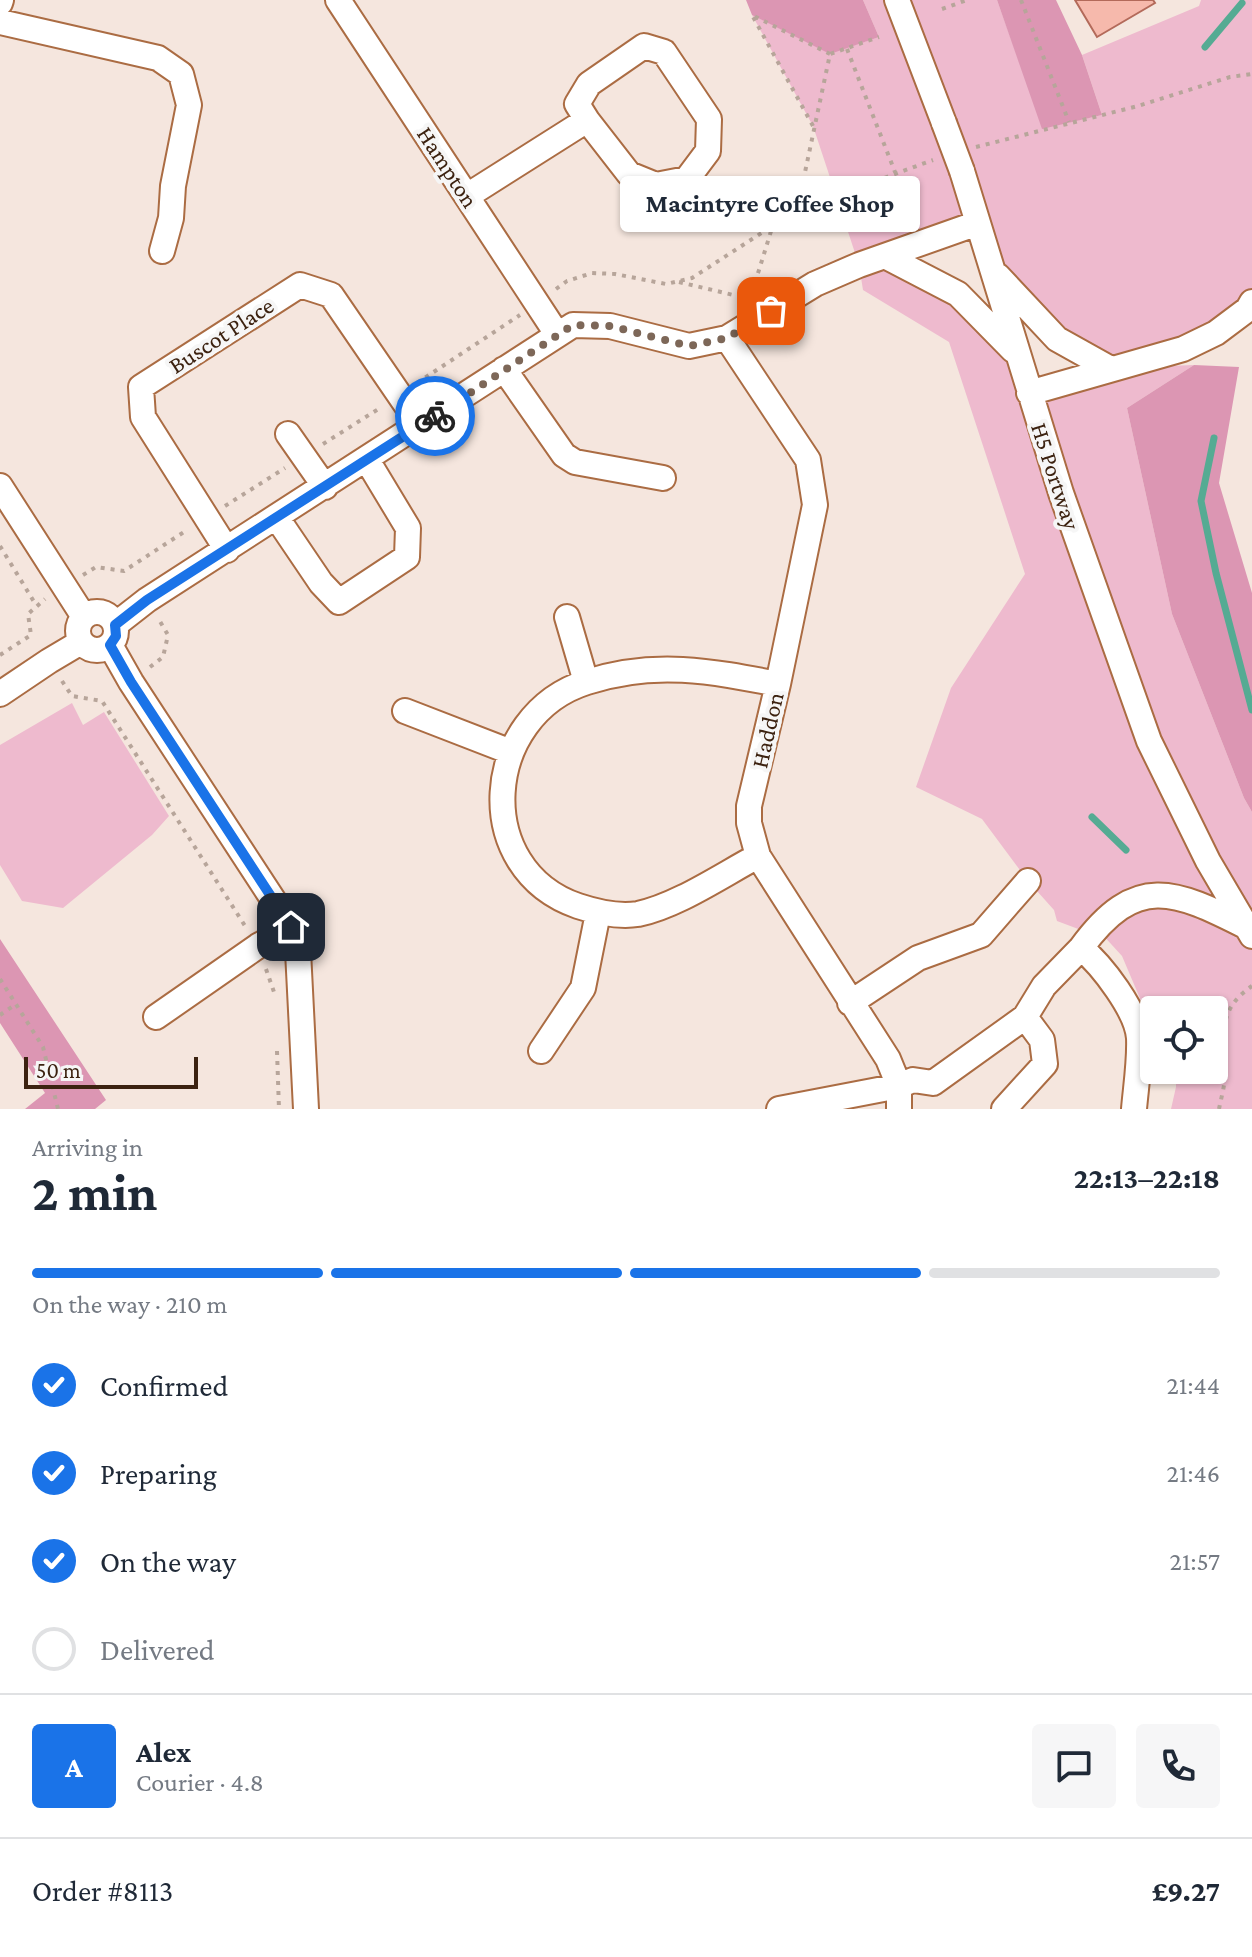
<!DOCTYPE html>
<meta charset="utf-8">
<style>
body{margin:0;font-family:"Crimson Pro",serif;background:#f6f6f7;color:#1f2937;height:100vh;display:flex;flex-direction:column;font-size:30px;white-space:nowrap}
*{box-sizing:border-box;margin:0}
p{font-size:26px;color:#747a83}
.icon{flex:none;width:44px;height:44px;fill:none;stroke:currentColor;stroke-width:2;stroke-linecap:round;stroke-linejoin:round}
.map{position:relative;height:1109px;overflow:hidden}
.drawer{display:flex;flex-direction:column;background:#fff;flex:1}
.drawer>*{flex:none}
.buttons{position:absolute;left:1140px;top:996px;display:grid;gap:16px}
.buttons a{display:grid;place-items:center;width:88px;height:88px;border-radius:8px;background:#fff;box-shadow:0 2px 6px #0004;font-size:40px}
.scale{position:absolute;left:24px;bottom:20px;width:174px;box-sizing:border-box;padding-left:8px;border:4px solid #3c2210;border-top:0;font-size:22px;line-height:28px;white-space:nowrap;color:#3c2210;-webkit-text-stroke:6px #f6f6f6;paint-order:stroke}
.pin{position:absolute;display:grid;place-items:center;width:68px;height:68px;color:#fff;margin:-34px;border-radius:16px;box-shadow:0 4px 12px #0006}
.courier{position:absolute;display:grid;place-items:center;width:80px;height:80px;margin:-40px;border:6px solid #1a73e8;border-radius:50%;background:#fff;color:#222;box-shadow:0 2px 10px #0007}
.bubble{position:absolute;height:56px;border-radius:8px;background:#fff;box-shadow:0 2px 6px #0004;font-size:26px;font-weight:700;line-height:56px;text-align:center}
.overview em{font-style:normal;font-weight:700}
.overview div{display:flex;flex-direction:column-reverse}
.overview{display:flex;align-items:center;justify-content:space-between;height:136px;padding:0 32px}
h1{font-size:52px;font-weight:700;line-height:60px}
.bar{display:grid;grid-template-columns:repeat(4,1fr);gap:12px 8px;align-content:center;height:96px;padding:0 32px}
.bar i{height:10px;border-radius:6px;background:#e0e1e3}
.bar .current{background:#1a73e8}
.bar p{grid-column:span 4}
.line{display:flex;align-items:center;gap:20px;padding:0 32px;border-top:2px solid #e0e1e3}
.line div{flex:1}
.round{display:grid;place-items:center;flex:none;width:84px;height:84px;border-radius:8px;background:#f6f6f7}
ol{padding:0 32px;list-style:none}
li{display:flex;align-items:center;gap:24px;height:88px}
li p{margin-inline-start:auto}
li .icon{padding:8px;border-radius:50%;background:#1a73e8;color:#fff;stroke-width:4}
li:last-child{color:#747a83}
li i{width:44px;height:44px;border:4px solid #e0e1e3;border-radius:50%}
.map>svg:first-child{display:block}
.green{fill:#eebace;fill-rule:evenodd}
.forest{fill:#dc96b3}
.lines{fill:none;stroke-linecap:round;stroke-linejoin:round}
.stream{stroke:#55ab93;stroke-width:7}
.building{fill:#f6b9ac;stroke:#b36a5a;stroke-width:2}
.minor-casing{stroke:#ab6c43;stroke-width:28}
.path{stroke:#b7a59a;stroke-width:4;stroke-dasharray:4 6;stroke-linecap:butt}
.minor{stroke:#fff;stroke-width:24}
.minor-bridge-casing{stroke:#ab6c43;stroke-width:28;stroke-linecap:butt}
.minor-bridge{stroke:#fff;stroke-width:24}
.done{stroke:#7d6758;stroke-width:8;stroke-dasharray:0 14.4}
.route{stroke:#1a73e8;stroke-width:10}
.labels{text-anchor:middle;dominant-baseline:central;stroke-width:8;stroke-linejoin:round;paint-order:stroke}
.street-label{font-size:24px;fill:#3c2210;stroke:#f6f6f6}
</style>
<div class="map">
<svg width="1252" height="1109" viewBox="0 0 1252 1109">
<rect width="100%" height="100%" fill="#f5e6de"/>
<path class="green" d="M863,0H997L1043,128L1102,115L1082,55L1199,6L1201,0H1252V302L1248,309L1115,368L1194,365L1127,408L1172,614L1244,798L1252,812V1109H1171L1176,1087V1070H1214V1010H1154L1153,1029L1122,956L1101,933L1081,930L1057,921L1054,910L1028,881L982,819L916,787L951,688L1025,574L949,342L863,290L859,265L813,126L752,15L830,53L879,37ZM977,223L993,272L1108,368L1029,392L1017,354L958,294L886,256Z
M72,703L83,725L104,712L169,816L152,835L63,908L22,901L0,865V745Z"/>
<path class="forest" d="M746,0H863L879,37L830,54L752,15Z
M997,0H1056L1082,55L1102,115L1042,129Z
M1194,365L1239,367L1219,483L1252,593V812L1244,798L1172,614L1127,408Z
M0,939L106,1100L95,1109H25L45,1093L0,1023Z"/>
<g class="lines">
<path class="stream" d="M1205,47L1242,3
M1214,438L1201,501L1216,573L1252,710
M1092,817L1126,850"/>
</g>
<path class="building" d="M1075,0H1153L1155,3L1097,37Z"/>
<g class="lines">
<g class="minor-casing">
<path id="minor" d="M338,0L557,334
M897,0L944,123
M0,3L1,0
M0,22L158,58L181,74L189,105L173,186L171,218L162,251
M962,171L1061,493L1149,741L1208,861L1252,936
M467,196L587,120L629,174L656,185L687,179L708,151L709,119L664,52L644,46L589,84L577,104L587,120
M885,256L958,294L1013,350
M998,276L1057,339L1109,368
M727,338L808,460L815,505L778,684L749,806V823L758,856L888,1059L899,1086V1109
M504,369L564,455L575,462L663,478
M1029,393L1183,349L1216,333L1248,309L1252,302
M288,434L325,487
M0,486L84,617
M277,518L321,583L339,602L407,557L408,528L367,460
M227,550L143,417L141,387L300,285L331,295L420,425
M78 631a19 19 0 1 1 38 0a19 19 0 1 1-38 0Z
M567,617L586,682
M115,625L147,600L573,325L610,326L689,346L727,338L815,284L859,265L978,223
M110,645L131,682L291,927L298,951L306,1109
M0,694L49,661L81,642
M405,711L511,752
M758,856C722,875 677,906 638,914C619,917 596,912 578,906C470,869 482,715 587,682C654,660 711,671 778,684
M850,1003L918,958L981,935L1028,881
M156,1017L258,946L291,927
M541,1051L583,988L598,913
M779,1109L899,1086L913,1080L933,1083L1025,1017
M1004,1109L1045,1064L1042,1040L1025,1017L1044,986L1081,948
M1134,1109C1136,1086 1140,1061 1139,1038C1137,1011 1102,965 1081,948C1136,873 1174,890 1247,927"/>
</g>
<path class="path" d="M1021,0L1069,122
M942,9L967,0
M847,49L895,172
M813,126L752,15L830,54
M976,147L1138,106L1230,77L1252,74
M797,210L830,54L879,37
M679,282L750,299L772,228
M556,289L567,281L592,273L615,274L666,284L692,278L797,210L933,160
M417,383L520,315
M323,444L380,408
M225,506L285,468
M0,546L36,605
M83,575L96,567L124,571L187,530
M0,655L31,635L28,614L45,599
M150,667L163,657L168,635L158,618
M62,681L72,696L102,701L247,929
M266,969L275,995
M0,979L43,1047L58,1109
M0,1015L16,1004
M277,1051L279,1109
M1219,1109C1221,1099 1224,1088 1225,1078C1228,1038 1212,1014 1252,986"/>
<use href="#minor" class="minor"/>
<g class="minor-bridge-casing">
<path id="minor-bridge" d="M944,123L962,171"/>
</g>
<use href="#minor-bridge" class="minor-bridge"/>
</g>
<g class="lines">
<path class="done" d="M435,416L573,325L610,326L689,346L727,338L771,311"/>
<path class="route" d="M291,927L131,682L110,645L116,636L115,625L147,600L435,416"/>
</g>
<g class="labels">
<g class="street-label">
<text transform="translate(448 167) rotate(57)">Hampton</text>
<text transform="translate(221 335) rotate(-33)">Buscot Place</text>
<text transform="translate(1056 476) rotate(72)">H5 Portway</text>
<text transform="translate(767 730) rotate(-77)">Haddon</text>
</g>
</g>
</svg>
<div class="buttons">
<a><svg class="icon" aria-label="locate" viewBox="0 0 24 24"><circle cx="12" cy="12" r="6"/><path d="M12 2v4M12 18v4M2 12h4M18 12h4"/></svg></a>
</div>
<div class="scale">50 m</div>
<div class="pin" style="left:771px;top:311px;background:#ea580c"><svg class="icon" aria-label="bag" viewBox="0 0 24 24"><path d="M5 8h14l-1 12H6zM9 8a3 3 0 0 1 6 0"/></svg></div>
<div class="pin" style="left:291px;top:927px;background:#1f2937"><svg class="icon" aria-label="home" viewBox="0 0 24 24"><path d="M3 11l9-7 9 7M6 9v11h12V9"/></svg></div>
<div class="courier" style="left:435px;top:416px"><svg class="icon" aria-label="bike" viewBox="0 0 24 24"><circle cx="6" cy="16" r="4"/><circle cx="18" cy="16" r="4"/><path d="M6 16l4-8h5l3 8M10 8l3 8H6M13 5h3"/></svg></div>
<div class="bubble" style="left:620px;top:176px;width:300px">Macintyre Coffee Shop</div>
</div>
<section class="drawer">
<div class="overview"><div><h1>2 min</h1><p>Arriving in</p></div><em>22:13–22:18</em></div>
<div class="bar"><i class="current"></i><i class="current"></i><i class="current"></i><i></i><p>On the way · 210 m</p></div>
<ol>
<li><svg class="icon" aria-label="check" viewBox="0 0 24 24"><path d="M5 12l5 5 9-10"/></svg>Confirmed<p>21:44</p></li>
<li><svg class="icon" aria-label="check" viewBox="0 0 24 24"><path d="M5 12l5 5 9-10"/></svg>Preparing<p>21:46</p></li>
<li><svg class="icon" aria-label="check" viewBox="0 0 24 24"><path d="M5 12l5 5 9-10"/></svg>On the way<p>21:57</p></li>
<li><i></i>Delivered</li>
</ol>
<div class="line" style="height:144px"><b class="round" style="background:#1a73e8;color:#fff">A</b><div><b>Alex</b><p>Courier · 4.8</p></div><a class="round"><svg class="icon" aria-label="chat" viewBox="0 0 24 24"><path d="M4 5h16v11H9l-5 4z"/></svg></a><a class="round"><svg class="icon" aria-label="phone" viewBox="0 0 24 24"><path d="M5 4h4l2 5-3 2q2 4 5 5l2-3 5 2v4C11 20 4 13 5 4z"/></svg></a></div>
<div class="line" style="height:104px"><div>Order #8113</div><b>£9.27</b></div>
</section>
